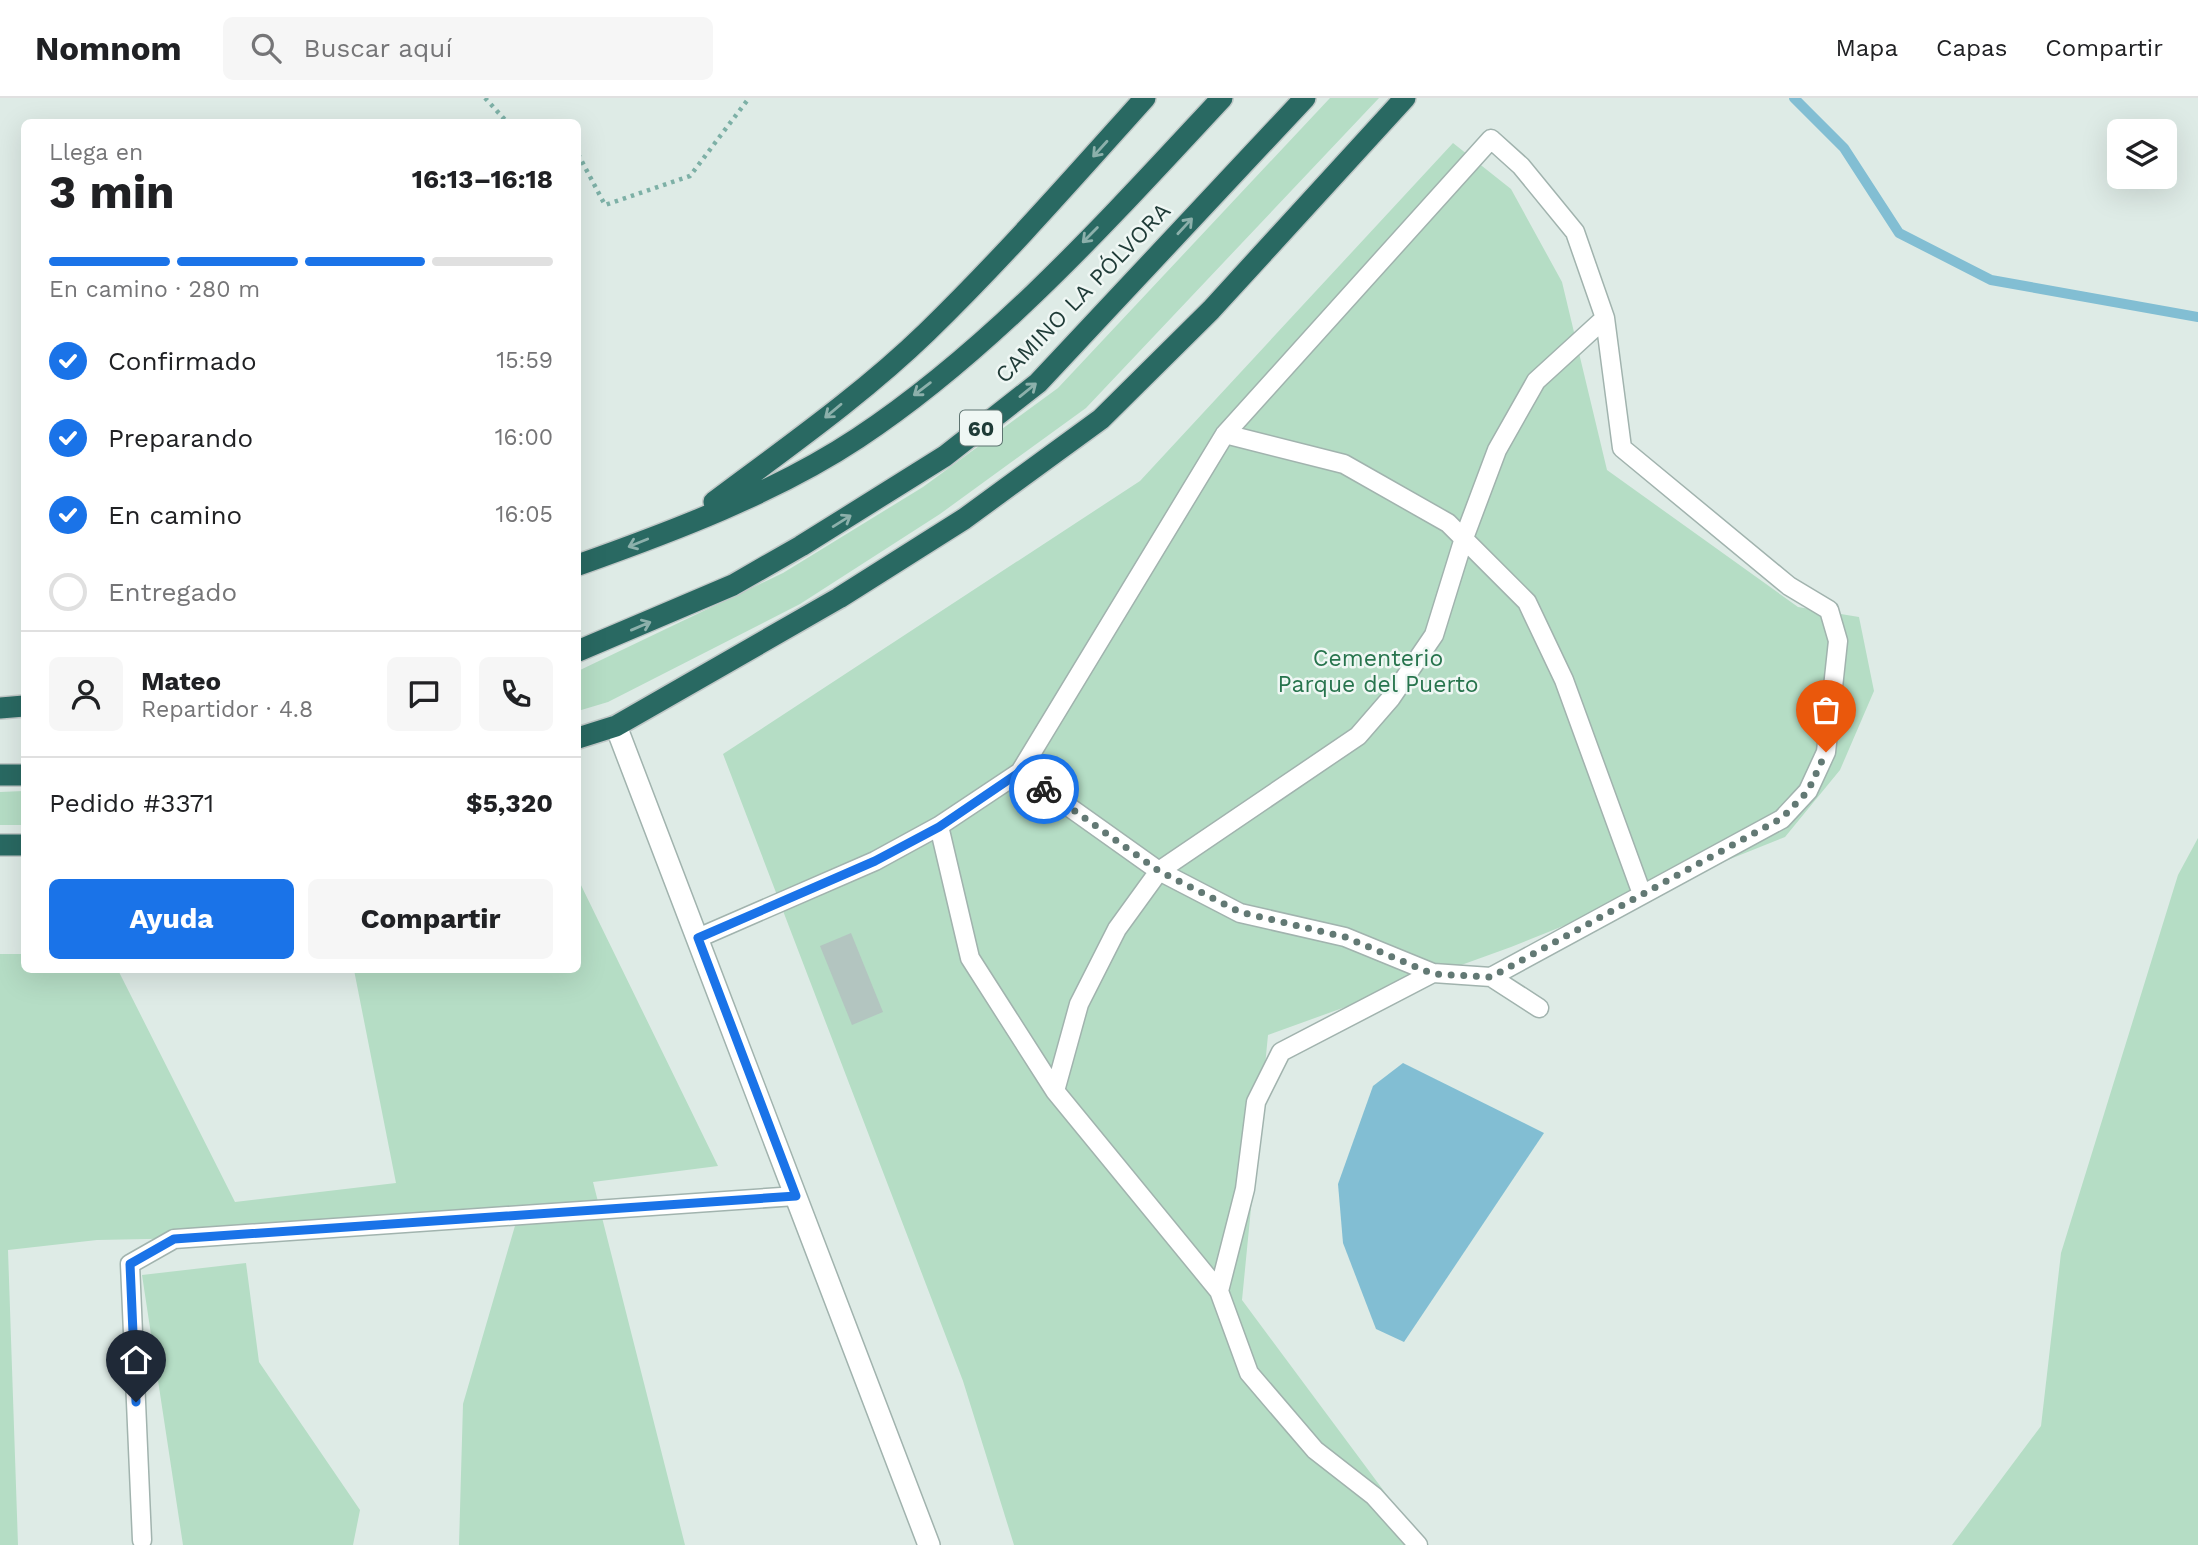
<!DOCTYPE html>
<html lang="es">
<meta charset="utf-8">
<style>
body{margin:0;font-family:"Work Sans",sans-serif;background:#f6f6f6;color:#202124;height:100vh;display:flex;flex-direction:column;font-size:26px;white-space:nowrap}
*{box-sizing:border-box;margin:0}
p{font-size:23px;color:#757577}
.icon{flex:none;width:38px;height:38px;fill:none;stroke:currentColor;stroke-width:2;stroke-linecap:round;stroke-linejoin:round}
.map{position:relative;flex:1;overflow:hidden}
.drawer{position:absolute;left:21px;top:21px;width:560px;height:854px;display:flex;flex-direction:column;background:#fff;border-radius:10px;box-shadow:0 7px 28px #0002}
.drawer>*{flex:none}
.controls{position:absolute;left:2107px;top:21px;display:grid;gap:14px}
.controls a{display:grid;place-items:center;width:70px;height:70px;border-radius:10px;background:#fff;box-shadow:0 7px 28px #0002;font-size:35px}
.pin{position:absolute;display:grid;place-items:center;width:60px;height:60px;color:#fff;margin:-72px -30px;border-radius:50% 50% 50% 0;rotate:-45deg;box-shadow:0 0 7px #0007}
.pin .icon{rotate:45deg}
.courier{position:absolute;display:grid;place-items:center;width:70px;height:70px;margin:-35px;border:5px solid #1a73e8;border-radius:50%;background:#fff;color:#222;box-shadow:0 2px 9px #0007}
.summary em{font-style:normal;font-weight:700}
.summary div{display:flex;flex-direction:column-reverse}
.summary{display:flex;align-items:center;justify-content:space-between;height:119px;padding:0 28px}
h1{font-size:46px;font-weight:700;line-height:52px}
.bar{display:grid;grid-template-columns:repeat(4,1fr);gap:10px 7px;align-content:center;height:84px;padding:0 28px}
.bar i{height:9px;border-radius:5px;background:#e0e0e0}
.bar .selected{background:#1a73e8}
.bar p{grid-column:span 4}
.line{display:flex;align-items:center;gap:18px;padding:0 28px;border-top:2px solid #e0e0e0}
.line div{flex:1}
.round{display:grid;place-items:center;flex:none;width:74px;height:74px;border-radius:10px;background:#f6f6f6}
ol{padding:0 28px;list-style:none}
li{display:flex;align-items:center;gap:21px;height:77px}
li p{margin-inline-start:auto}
li .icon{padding:7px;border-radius:50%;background:#1a73e8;color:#fff;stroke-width:4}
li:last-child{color:#757577}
li i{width:38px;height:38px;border:4px solid #e0e0e0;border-radius:50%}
.cta{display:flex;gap:14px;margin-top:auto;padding:14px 28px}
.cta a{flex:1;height:80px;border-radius:10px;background:#1a73e8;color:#fff;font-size:28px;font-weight:700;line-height:80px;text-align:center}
.cta a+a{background:#f6f6f6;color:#202124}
header{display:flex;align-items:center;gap:42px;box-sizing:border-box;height:98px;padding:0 35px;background:#fff;border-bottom:2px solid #e0e0e0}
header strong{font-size:33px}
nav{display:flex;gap:38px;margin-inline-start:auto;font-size:24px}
.search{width:490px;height:63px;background:#f6f6f6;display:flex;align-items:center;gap:18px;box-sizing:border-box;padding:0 24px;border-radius:10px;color:#757577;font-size:26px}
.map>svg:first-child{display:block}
.green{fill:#b5ddc5}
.water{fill:#82bed3}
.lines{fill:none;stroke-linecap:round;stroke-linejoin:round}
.stream{stroke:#82bed3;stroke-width:10}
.building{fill:#b3c5c0}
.lane-casing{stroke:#a1b3ae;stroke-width:21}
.street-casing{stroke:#a1b3ae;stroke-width:24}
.highway-casing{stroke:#c0c8c7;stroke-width:24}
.path{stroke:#7db0a6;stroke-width:4.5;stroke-dasharray:3.5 5;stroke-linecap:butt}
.lane{stroke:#fff;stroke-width:18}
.street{stroke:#fff;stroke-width:21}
.highway{stroke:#296962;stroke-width:21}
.oneway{stroke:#8cb0ab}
.done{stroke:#627974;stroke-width:7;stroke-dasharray:0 12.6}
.route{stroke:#1a73e8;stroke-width:9}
.labels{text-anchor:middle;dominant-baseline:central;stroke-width:5;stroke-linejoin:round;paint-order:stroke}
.shield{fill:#eff7f4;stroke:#5d7370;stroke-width:2}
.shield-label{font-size:21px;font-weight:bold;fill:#1f3b37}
.street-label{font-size:23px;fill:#1f3b37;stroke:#eff7f4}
.park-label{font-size:23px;fill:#27744d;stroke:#eff7f4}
</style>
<header>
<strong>Nomnom</strong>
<div class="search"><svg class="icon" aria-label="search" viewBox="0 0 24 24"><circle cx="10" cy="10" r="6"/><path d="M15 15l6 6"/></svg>Buscar aquí</div>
<nav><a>Mapa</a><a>Capas</a><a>Compartir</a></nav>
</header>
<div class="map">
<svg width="2198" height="1447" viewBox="0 0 2198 1447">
<rect width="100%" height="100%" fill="#deebe6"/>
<path class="green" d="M1330,0H1379L1086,310L940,416L800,506L608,604L578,613V573L783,475L923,389L1058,290Z
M1453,45L1511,91L1562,184L1607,372L1798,509L1859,519L1874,593L1840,672L1785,739L1511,849L1268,937L1242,1202L1424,1447H1014L963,1283L723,656L1140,383Z
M24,693V727H0V694Z
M2198,740V1447H1952L2041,1328L2061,1155L2178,777Z
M578,781L718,1068L593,1084L685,1447H459L463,1306L519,1114L247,1139L97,1142L8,1152L18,1447H0V856H24V872H118L235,1104L396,1085L354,872H578Z
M246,1165L259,1264L360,1412L353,1447H183L142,1177Z"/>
<path class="water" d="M1403,965L1544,1035L1404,1244L1376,1231L1343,1145L1338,1086L1373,988Z"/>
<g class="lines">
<path class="stream" d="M1794,0L1844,50L1899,135L1991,182L2198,219"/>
</g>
<path class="building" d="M851,835L883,914L852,927L820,848Z"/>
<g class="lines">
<g class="lane-casing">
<path id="lane" d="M1225,336L1344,366L1448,425L1527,504L1564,582L1642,796
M1020,674L1159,773L1240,815L1345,839L1433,875L1491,879L1539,910
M939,728L970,860L1055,993L1219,1193L1249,1275L1315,1352L1374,1398L1418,1447
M698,840L875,763L939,728L1020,674L1225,336L1491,41L1521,68L1575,134L1605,220L1622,350L1789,488L1829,512L1838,543L1826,654L1808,693L1782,721L1491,879
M1055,993L1079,906L1117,831L1159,773L1358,638L1391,600L1434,537L1464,440L1497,352L1536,283L1605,220
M1219,1193L1245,1091L1256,1004L1281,954L1433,875
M142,1442L130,1166L174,1141L796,1098"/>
</g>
<g class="street-casing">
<path id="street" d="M616,628L929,1447"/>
</g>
<g class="highway-casing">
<path id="highway" d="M714,404C786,350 862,297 927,234C1003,160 1074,79 1145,0
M578,467C671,434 775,395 858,340C993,251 1112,118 1222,0
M578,553L733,487L801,448L945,358L1038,285L1305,0
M0,610L24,608
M578,640L616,628L839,500L964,421L1101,321L1211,212L1405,0
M0,677H24
M0,747H24"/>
</g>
<path class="path" d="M485,0L507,24
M578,56L605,107L690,78L749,0"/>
<use href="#lane" class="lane"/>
<use href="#street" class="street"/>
<use href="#highway" class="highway"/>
</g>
<defs><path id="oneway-shaft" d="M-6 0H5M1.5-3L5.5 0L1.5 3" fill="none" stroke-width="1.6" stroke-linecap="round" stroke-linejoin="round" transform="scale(1.75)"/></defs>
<g class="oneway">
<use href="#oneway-shaft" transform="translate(1100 51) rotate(132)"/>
<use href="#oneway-shaft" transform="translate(1185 128) rotate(-47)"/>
<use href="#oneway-shaft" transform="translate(1090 137) rotate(135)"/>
<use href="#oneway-shaft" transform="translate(922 291) rotate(143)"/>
<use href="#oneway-shaft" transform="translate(1028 292) rotate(-39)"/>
<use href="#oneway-shaft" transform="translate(833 313) rotate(140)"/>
<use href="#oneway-shaft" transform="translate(842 423) rotate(-32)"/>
<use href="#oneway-shaft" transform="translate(638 445) rotate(158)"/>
<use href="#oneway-shaft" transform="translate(641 528) rotate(-23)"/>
</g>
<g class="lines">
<path class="done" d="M1044,691L1159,773L1240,814L1345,839L1433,876L1491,879L1782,720L1808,693L1826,654"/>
<path class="route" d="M136,1304L130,1166L174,1141L796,1098L698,840L875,763L939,729L1020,674L1044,691"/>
</g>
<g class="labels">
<rect class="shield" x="960" y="312.5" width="42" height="35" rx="5"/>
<g class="shield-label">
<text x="981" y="330">60</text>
</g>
<g class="street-label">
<text transform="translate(1083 195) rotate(-46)">CAMINO LA PÓLVORA</text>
</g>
<g class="park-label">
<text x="1378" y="560">Cementerio<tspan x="1378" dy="26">Parque del Puerto</tspan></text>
</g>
</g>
</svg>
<div class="controls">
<a><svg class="icon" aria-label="layers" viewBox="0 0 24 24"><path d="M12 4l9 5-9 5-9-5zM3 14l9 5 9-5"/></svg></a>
</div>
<div class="pin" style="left:1826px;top:654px;background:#ea580c"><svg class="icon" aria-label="bag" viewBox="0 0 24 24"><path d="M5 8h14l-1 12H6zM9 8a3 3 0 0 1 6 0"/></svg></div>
<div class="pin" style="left:136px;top:1304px;background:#1f2937"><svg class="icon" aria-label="home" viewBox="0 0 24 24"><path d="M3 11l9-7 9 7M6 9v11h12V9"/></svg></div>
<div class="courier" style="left:1044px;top:691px"><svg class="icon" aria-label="bike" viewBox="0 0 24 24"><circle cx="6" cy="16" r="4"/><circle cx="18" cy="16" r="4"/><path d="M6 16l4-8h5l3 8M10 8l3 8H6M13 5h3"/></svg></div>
<section class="drawer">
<div class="summary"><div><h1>3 min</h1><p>Llega en</p></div><em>16:13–16:18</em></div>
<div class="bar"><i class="selected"></i><i class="selected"></i><i class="selected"></i><i></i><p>En camino · 280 m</p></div>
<ol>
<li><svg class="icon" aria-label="check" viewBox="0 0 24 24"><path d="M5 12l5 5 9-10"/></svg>Confirmado<p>15:59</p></li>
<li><svg class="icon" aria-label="check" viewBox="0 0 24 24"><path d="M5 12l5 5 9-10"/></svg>Preparando<p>16:00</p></li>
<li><svg class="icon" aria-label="check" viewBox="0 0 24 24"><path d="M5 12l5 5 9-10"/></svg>En camino<p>16:05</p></li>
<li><i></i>Entregado</li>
</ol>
<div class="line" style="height:126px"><a class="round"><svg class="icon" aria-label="person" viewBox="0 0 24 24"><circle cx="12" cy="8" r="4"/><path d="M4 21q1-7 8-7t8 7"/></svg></a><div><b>Mateo</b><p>Repartidor · 4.8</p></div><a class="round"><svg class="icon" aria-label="chat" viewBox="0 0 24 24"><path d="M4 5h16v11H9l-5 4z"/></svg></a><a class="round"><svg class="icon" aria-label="phone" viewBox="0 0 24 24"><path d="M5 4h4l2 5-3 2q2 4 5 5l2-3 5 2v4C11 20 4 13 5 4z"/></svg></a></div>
<div class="line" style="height:91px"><div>Pedido #3371</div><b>$5,320</b></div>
<div class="cta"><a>Ayuda</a><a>Compartir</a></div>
</section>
</div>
